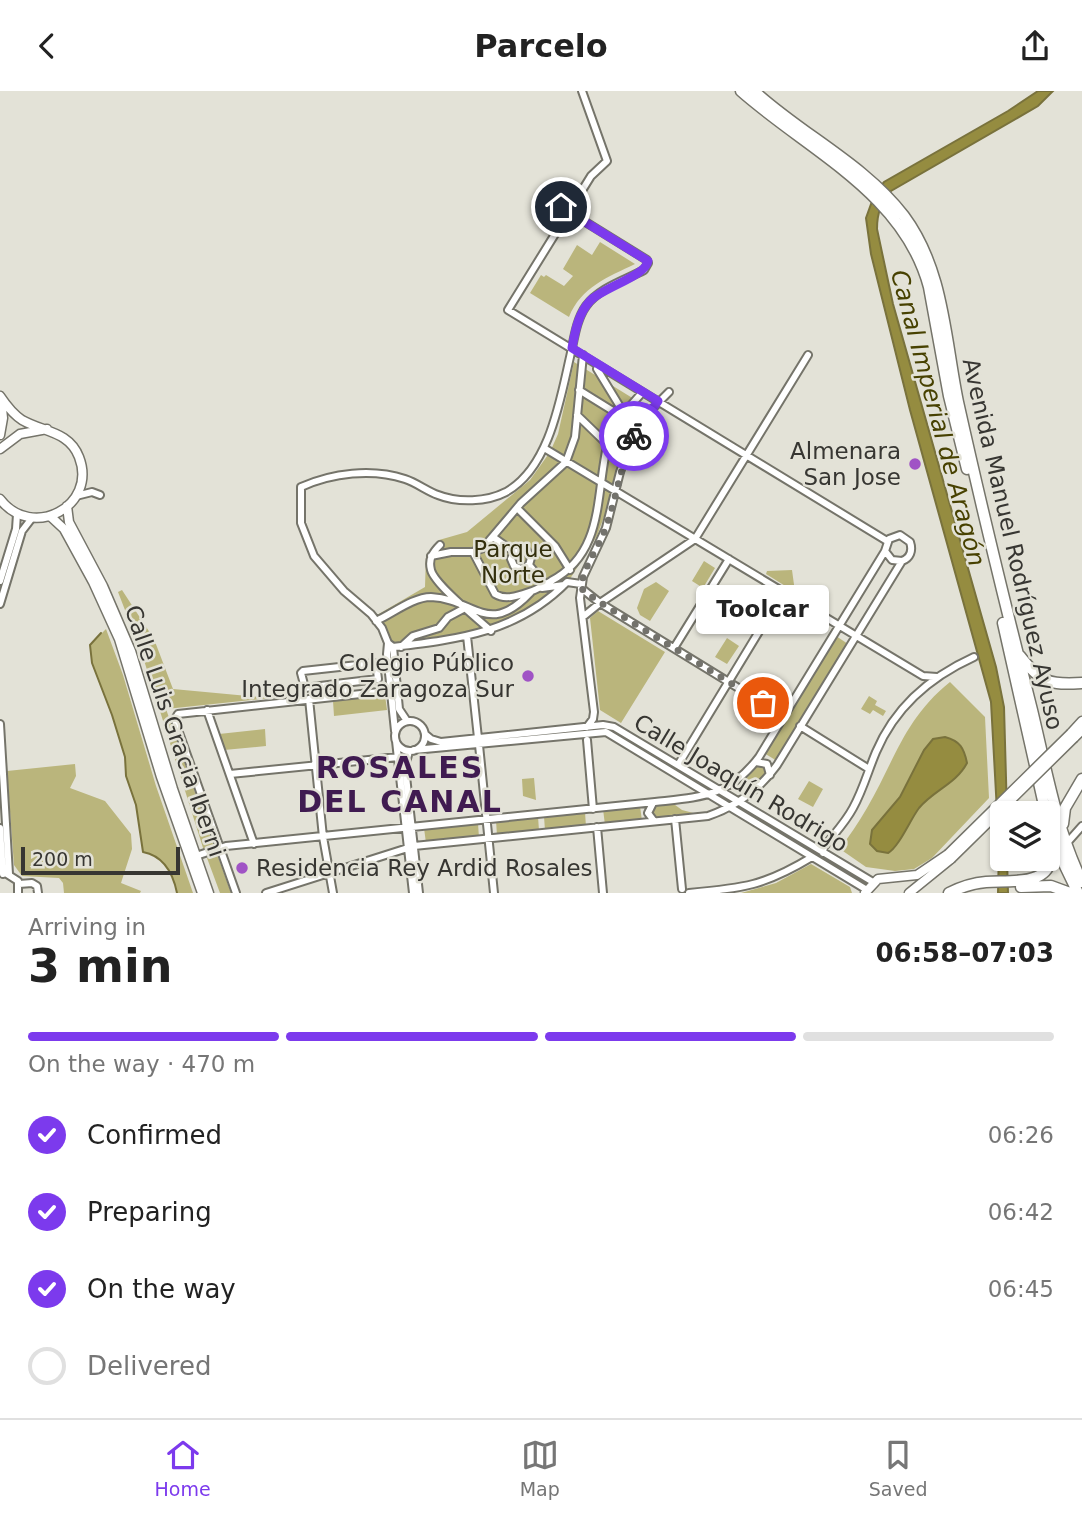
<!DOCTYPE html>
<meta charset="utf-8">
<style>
body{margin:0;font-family:"DejaVu Sans",sans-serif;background:#f6f6f6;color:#222;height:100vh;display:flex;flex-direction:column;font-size:26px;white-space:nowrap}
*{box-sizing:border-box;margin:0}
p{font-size:23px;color:#767676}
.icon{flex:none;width:38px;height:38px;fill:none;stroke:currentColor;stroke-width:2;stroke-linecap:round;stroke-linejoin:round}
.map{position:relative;height:802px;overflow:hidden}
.side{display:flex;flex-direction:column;background:#fff;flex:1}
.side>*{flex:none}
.buttons{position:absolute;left:990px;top:710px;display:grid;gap:14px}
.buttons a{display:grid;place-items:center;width:70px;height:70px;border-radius:7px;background:#fff;box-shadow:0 2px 5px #0004;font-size:35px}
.scale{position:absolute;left:21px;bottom:18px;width:159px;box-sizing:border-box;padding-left:7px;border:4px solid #373632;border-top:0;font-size:19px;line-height:24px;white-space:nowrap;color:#373632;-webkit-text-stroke:5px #e3e2d7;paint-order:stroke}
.pin{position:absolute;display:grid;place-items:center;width:60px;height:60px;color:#fff;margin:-30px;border:4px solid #fff;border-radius:50%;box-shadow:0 2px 7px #0007}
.courier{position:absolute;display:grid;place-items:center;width:70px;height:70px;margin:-35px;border:5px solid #7c3aed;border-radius:50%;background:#fff;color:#222;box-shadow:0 2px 9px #0007}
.bubble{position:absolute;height:49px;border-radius:7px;background:#fff;box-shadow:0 2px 5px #0004;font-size:23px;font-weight:600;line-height:49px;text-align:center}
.head em{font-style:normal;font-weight:600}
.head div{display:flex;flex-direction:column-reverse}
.head{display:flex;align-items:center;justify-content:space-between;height:119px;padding:0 28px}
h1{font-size:46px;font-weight:600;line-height:52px}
.bar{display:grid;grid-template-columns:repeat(4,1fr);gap:10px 7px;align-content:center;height:84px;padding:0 28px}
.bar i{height:9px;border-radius:5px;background:#e0e0e0}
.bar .on{background:#7c3aed}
.bar p{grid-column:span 4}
ol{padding:0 28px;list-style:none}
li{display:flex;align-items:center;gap:21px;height:77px}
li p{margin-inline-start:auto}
li .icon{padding:7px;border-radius:50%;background:#7c3aed;color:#fff;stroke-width:4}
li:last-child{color:#767676}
li i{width:38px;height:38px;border:4px solid #e0e0e0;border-radius:50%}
header{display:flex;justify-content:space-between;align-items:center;height:91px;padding:0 28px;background:#fff;font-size:32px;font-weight:600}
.dock{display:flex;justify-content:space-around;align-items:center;height:98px;border-top:2px solid #e0e0e0;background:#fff;font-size:19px;color:#767676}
.dock a{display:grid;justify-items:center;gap:4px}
.dock .on{color:#7c3aed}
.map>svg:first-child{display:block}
.green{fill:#bab57c}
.water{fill:#958c40;stroke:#79723c;stroke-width:2}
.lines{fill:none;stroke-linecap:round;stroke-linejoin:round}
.stream{stroke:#79723c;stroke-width:2}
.minor-casing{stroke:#75746a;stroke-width:10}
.major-casing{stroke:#75746a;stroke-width:11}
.highway-casing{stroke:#75746a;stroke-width:13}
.minor{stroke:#fff;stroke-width:6}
.major{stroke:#fff;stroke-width:8}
.highway{stroke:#fff;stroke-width:10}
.major-bridge-casing{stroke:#75746a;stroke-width:11;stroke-linecap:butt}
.major-bridge{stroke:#fff;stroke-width:8}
.done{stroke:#73726c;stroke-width:7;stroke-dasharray:0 12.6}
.route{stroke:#7c3aed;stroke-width:9}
.poi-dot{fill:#a053c5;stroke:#e3e2d7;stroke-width:2.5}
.labels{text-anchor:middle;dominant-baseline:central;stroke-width:5;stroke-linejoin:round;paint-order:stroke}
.poi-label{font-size:23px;fill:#373632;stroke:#e3e2d7;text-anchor:end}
.street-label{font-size:23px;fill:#373632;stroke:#e3e2d7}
.park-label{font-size:23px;fill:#332f0d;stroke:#e3e2d7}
.water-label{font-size:24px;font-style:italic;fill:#474101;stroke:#e3e2d7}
.district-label{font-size:30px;font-weight:bold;letter-spacing:2px;fill:#401b51;stroke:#e3e2d7}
</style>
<header><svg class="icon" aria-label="back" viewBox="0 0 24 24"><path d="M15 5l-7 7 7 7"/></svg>Parcelo<svg class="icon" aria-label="share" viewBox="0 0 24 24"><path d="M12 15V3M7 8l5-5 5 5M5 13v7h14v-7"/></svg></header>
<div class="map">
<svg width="1082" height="802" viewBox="0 0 1082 802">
<rect width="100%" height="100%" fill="#e3e2d7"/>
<path class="green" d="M600,151L635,173C608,186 581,196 569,226L530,202L541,184L544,186L546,184L564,195L573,185L563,178L577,154L592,164Z
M574,271L647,316L630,343L620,367L609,412L597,445L563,499L537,520L494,541L470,548L392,561L388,539L377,524L425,496L426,464L439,449L467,441L530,389L550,361L558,343Z
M704,470L715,477L703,497L692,490Z
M792,479L795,501L766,483L767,480Z
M656,491L669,500L650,530L640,524L637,517L644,498Z
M122,499L154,548L173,598L270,607L166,618L214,756L204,760L142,563L118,501Z
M598,520L665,561L621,632L600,619L590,527Z
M106,538L123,584L156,695L193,802H177C173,782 164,765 143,761L136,714L126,685L125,666L112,623L92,572L90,554Z
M836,545L848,553L777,670L764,662Z
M727,547L739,555L727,573L715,566Z
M950,591L985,626L989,707L932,767L914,778L895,780L866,776L840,758C849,745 859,731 867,717C895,669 904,628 950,591Z
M385,604L387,619L334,625L333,610Z
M869,605L877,610L875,614L886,620L883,625L873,619L870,623L861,618Z
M265,638L266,655L224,659L219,643Z
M75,673L76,685L70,697L105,710L131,743L132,758L121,792L141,800L140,802H64L63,792L59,787L22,785L14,774L7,680Z
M756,673L766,674L768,683L757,695L748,691H737Z
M534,687L536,709L523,705L522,688Z
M809,690L823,698L813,716L798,708Z
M671,711L682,719L701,724L656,728L651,723L653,714Z
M640,715L642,730L605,734L603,718Z
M585,721L586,736L545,740L544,725Z
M538,725L539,740L497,745L496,729Z
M478,732L479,747L426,752L424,737Z
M217,763L231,802H220L207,767Z
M811,773L850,796L852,802H741L776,792Z"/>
<path class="water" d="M1038,0H1053L1038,15L891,100C881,112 877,122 877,138L893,213L996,576L1004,616L1007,723H1003V768H1007L1008,802H998L999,757L991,611L910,319L871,163L866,127L875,102L884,91L1008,20Z
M945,646C960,650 964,657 967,672C956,693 934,699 919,717C910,729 899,756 888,762L877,760L870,753L872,739L900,706L924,659L933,648Z"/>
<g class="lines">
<path class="stream" d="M101,542L90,554L92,572L112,624L125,666L126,685L136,714L143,761C164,765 173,782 177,802"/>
<g class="minor-casing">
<path id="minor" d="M582,0L607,70L591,85L508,219L887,450
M597,278L633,337L637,340
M579,299L621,325
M577,324L607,353
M544,357L923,585L937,586
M76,405L92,401L100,404
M517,417L555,455L570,479
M493,446L514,461H518L521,458L527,460L531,467L529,474L521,478L514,475L511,468L514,461
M440,454C433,461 428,468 431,479C435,494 478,528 491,540
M885,460L892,469L902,470
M473,461L495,503C506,510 520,504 532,500C538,498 544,494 551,490C608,460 594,397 610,343L617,330L640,304
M431,465L451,461H473L483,457L521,412L566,371L575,346L583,264
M529,474L545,493
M0,490L16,438L17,423
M542,497L564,494
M581,497L600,512L784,625
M0,513L22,440L32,427
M584,525L600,512L695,448L808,264
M376,530C392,523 413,506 431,506C475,508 488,547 531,501
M467,545L478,647
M388,552L387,563L395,640
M393,556C460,548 518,541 567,491L581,493
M401,556L413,545L439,537L448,526L465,517
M674,557L729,468
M344,592L305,597L301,582L303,580L376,572L378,588L344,592L346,604
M309,608L323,746L333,802
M207,619L254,753
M407,630L399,618L393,556L388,552L382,537L371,523L344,500L314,465L301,432V396C332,382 372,377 405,388C417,392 427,400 438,404C458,412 487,411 506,401C549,377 560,310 570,266C574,249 576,229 586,215C599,197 625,189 644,179L648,172L647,169L558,114
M395 645a15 15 0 1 1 30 0a15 15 0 1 1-30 0Z
M0,633L9,783
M800,635L869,678
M587,636L593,628L594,621L580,507L583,486L606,437L620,381L633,347L650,320L669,301
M425,643L431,648L441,651L603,634L614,636L873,791
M587,649L593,718
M396,650L413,802
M479,654L494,802
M414,659L606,641L867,799
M409,660L405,676L419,802
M756,671L767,673L770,684
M678,674L783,501
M230,683L398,666
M653,712L648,722L654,730
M675,728L682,798
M597,736L603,802
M0,737L3,783
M1066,753L1082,735
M823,762L824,756C834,743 845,732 853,717C863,699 868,680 876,661C895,616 930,586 974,566
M196,765L226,755L655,711C700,706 729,706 759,666L885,460L889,448L900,444L910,451C913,460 910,467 902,470L777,674C759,699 737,715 708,725L414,755L266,802
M7,783L18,790V802
M19,793L32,792L37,795L38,802
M236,802L177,636L175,628L178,623L397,599
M689,802C744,797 764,795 812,766"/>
</g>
<g class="major-casing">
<path id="major" d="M0,305C6,314 13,323 22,329C43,341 69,340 79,366C98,415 32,450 0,408
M0,344L3,327L1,309
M0,358L20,343L47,338
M67,415L69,431L103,495L131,560L173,698L209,802
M50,425L64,438L93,491L119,548L161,686L202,802
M1071,642L1082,630
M1074,647L1082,639
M865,802L878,788L917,784L948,763
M909,802L951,768"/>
</g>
<g class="highway-casing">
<path id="highway" d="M741,0C809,60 904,102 929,196L949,305L967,378
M754,0C802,44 864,73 904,125C944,179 945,248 958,311C981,414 1006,517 1032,619C1046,677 1056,737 1082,791
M1003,532L1046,723
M1020,565C1041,592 1049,594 1082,592
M1048,729L1065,775L1078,802
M1063,733L1065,717L1082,688
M1021,796L1051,795L1070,802
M949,802C961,796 973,792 986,791C1021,789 1063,796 1048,744"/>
</g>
<use href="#minor" class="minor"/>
<use href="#major" class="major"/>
<use href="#highway" class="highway"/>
<g class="major-bridge-casing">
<path id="major-bridge" d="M948,763L1071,642
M951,768L1074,647"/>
</g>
<use href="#major-bridge" class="major-bridge"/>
</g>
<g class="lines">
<path class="done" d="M634,345C620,375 617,406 606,436C599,457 583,475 581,497L596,509L763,612"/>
<path class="route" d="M561,116L648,170C646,185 602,197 590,210C578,223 575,241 572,257L658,310L634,345"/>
</g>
<g class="poi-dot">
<circle cx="915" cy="373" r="7"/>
<circle cx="528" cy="585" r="7"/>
<circle cx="242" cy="777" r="7"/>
</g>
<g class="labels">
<g class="poi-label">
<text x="901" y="360">Almenara<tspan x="901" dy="26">San Jose</tspan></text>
<text x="514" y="572">Colegio Público<tspan x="514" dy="26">Integrado Zaragoza Sur</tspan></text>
<text x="256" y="777" text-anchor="start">Residencia Rey Ardid Rosales</text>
</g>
<g class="street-label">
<text transform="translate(1013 453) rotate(77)">Avenida Manuel Rodríguez Ayuso</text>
<text transform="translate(175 640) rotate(71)">Calle Luis Gracia Iberni</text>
<text transform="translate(741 692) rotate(31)">Calle Joaquín Rodrigo</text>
</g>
<g class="park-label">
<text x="513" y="458">Parque<tspan x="513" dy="26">Norte</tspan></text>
</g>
<g class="water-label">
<text transform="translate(938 327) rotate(75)">Canal Imperial de Aragón</text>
</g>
<g class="district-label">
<text x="400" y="676">ROSALES<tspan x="400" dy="34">DEL CANAL</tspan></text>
</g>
</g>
</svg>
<div class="buttons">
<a><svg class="icon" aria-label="layers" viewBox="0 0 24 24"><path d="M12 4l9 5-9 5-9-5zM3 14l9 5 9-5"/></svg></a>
</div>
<div class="scale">200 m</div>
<div class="pin" style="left:763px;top:612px;background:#ea580c"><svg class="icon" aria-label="bag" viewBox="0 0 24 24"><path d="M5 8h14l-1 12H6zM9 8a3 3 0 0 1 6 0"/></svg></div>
<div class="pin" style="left:561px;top:116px;background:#1f2937"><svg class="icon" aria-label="home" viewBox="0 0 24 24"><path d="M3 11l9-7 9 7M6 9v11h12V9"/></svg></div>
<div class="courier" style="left:634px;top:345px"><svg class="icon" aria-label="bike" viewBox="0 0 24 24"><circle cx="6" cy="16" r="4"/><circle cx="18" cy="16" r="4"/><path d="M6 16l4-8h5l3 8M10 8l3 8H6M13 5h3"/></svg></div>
<div class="bubble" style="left:696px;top:494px;width:133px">Toolcar</div>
</div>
<section class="side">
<div class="head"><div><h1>3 min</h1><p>Arriving in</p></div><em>06:58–07:03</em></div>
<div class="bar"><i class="on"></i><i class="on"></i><i class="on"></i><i></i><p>On the way · 470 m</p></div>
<ol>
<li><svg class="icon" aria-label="check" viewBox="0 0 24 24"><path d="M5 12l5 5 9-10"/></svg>Confirmed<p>06:26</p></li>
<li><svg class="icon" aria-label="check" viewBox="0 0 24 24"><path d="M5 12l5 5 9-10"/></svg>Preparing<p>06:42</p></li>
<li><svg class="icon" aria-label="check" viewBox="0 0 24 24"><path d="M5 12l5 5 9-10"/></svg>On the way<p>06:45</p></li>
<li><i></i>Delivered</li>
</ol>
</section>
<nav class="dock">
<a class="on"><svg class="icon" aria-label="home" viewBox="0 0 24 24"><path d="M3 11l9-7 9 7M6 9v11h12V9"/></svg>Home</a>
<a><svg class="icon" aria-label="map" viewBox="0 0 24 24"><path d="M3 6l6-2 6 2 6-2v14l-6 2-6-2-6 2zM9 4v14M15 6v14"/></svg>Map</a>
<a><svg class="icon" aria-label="saved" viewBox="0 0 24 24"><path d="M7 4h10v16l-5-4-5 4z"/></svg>Saved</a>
</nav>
